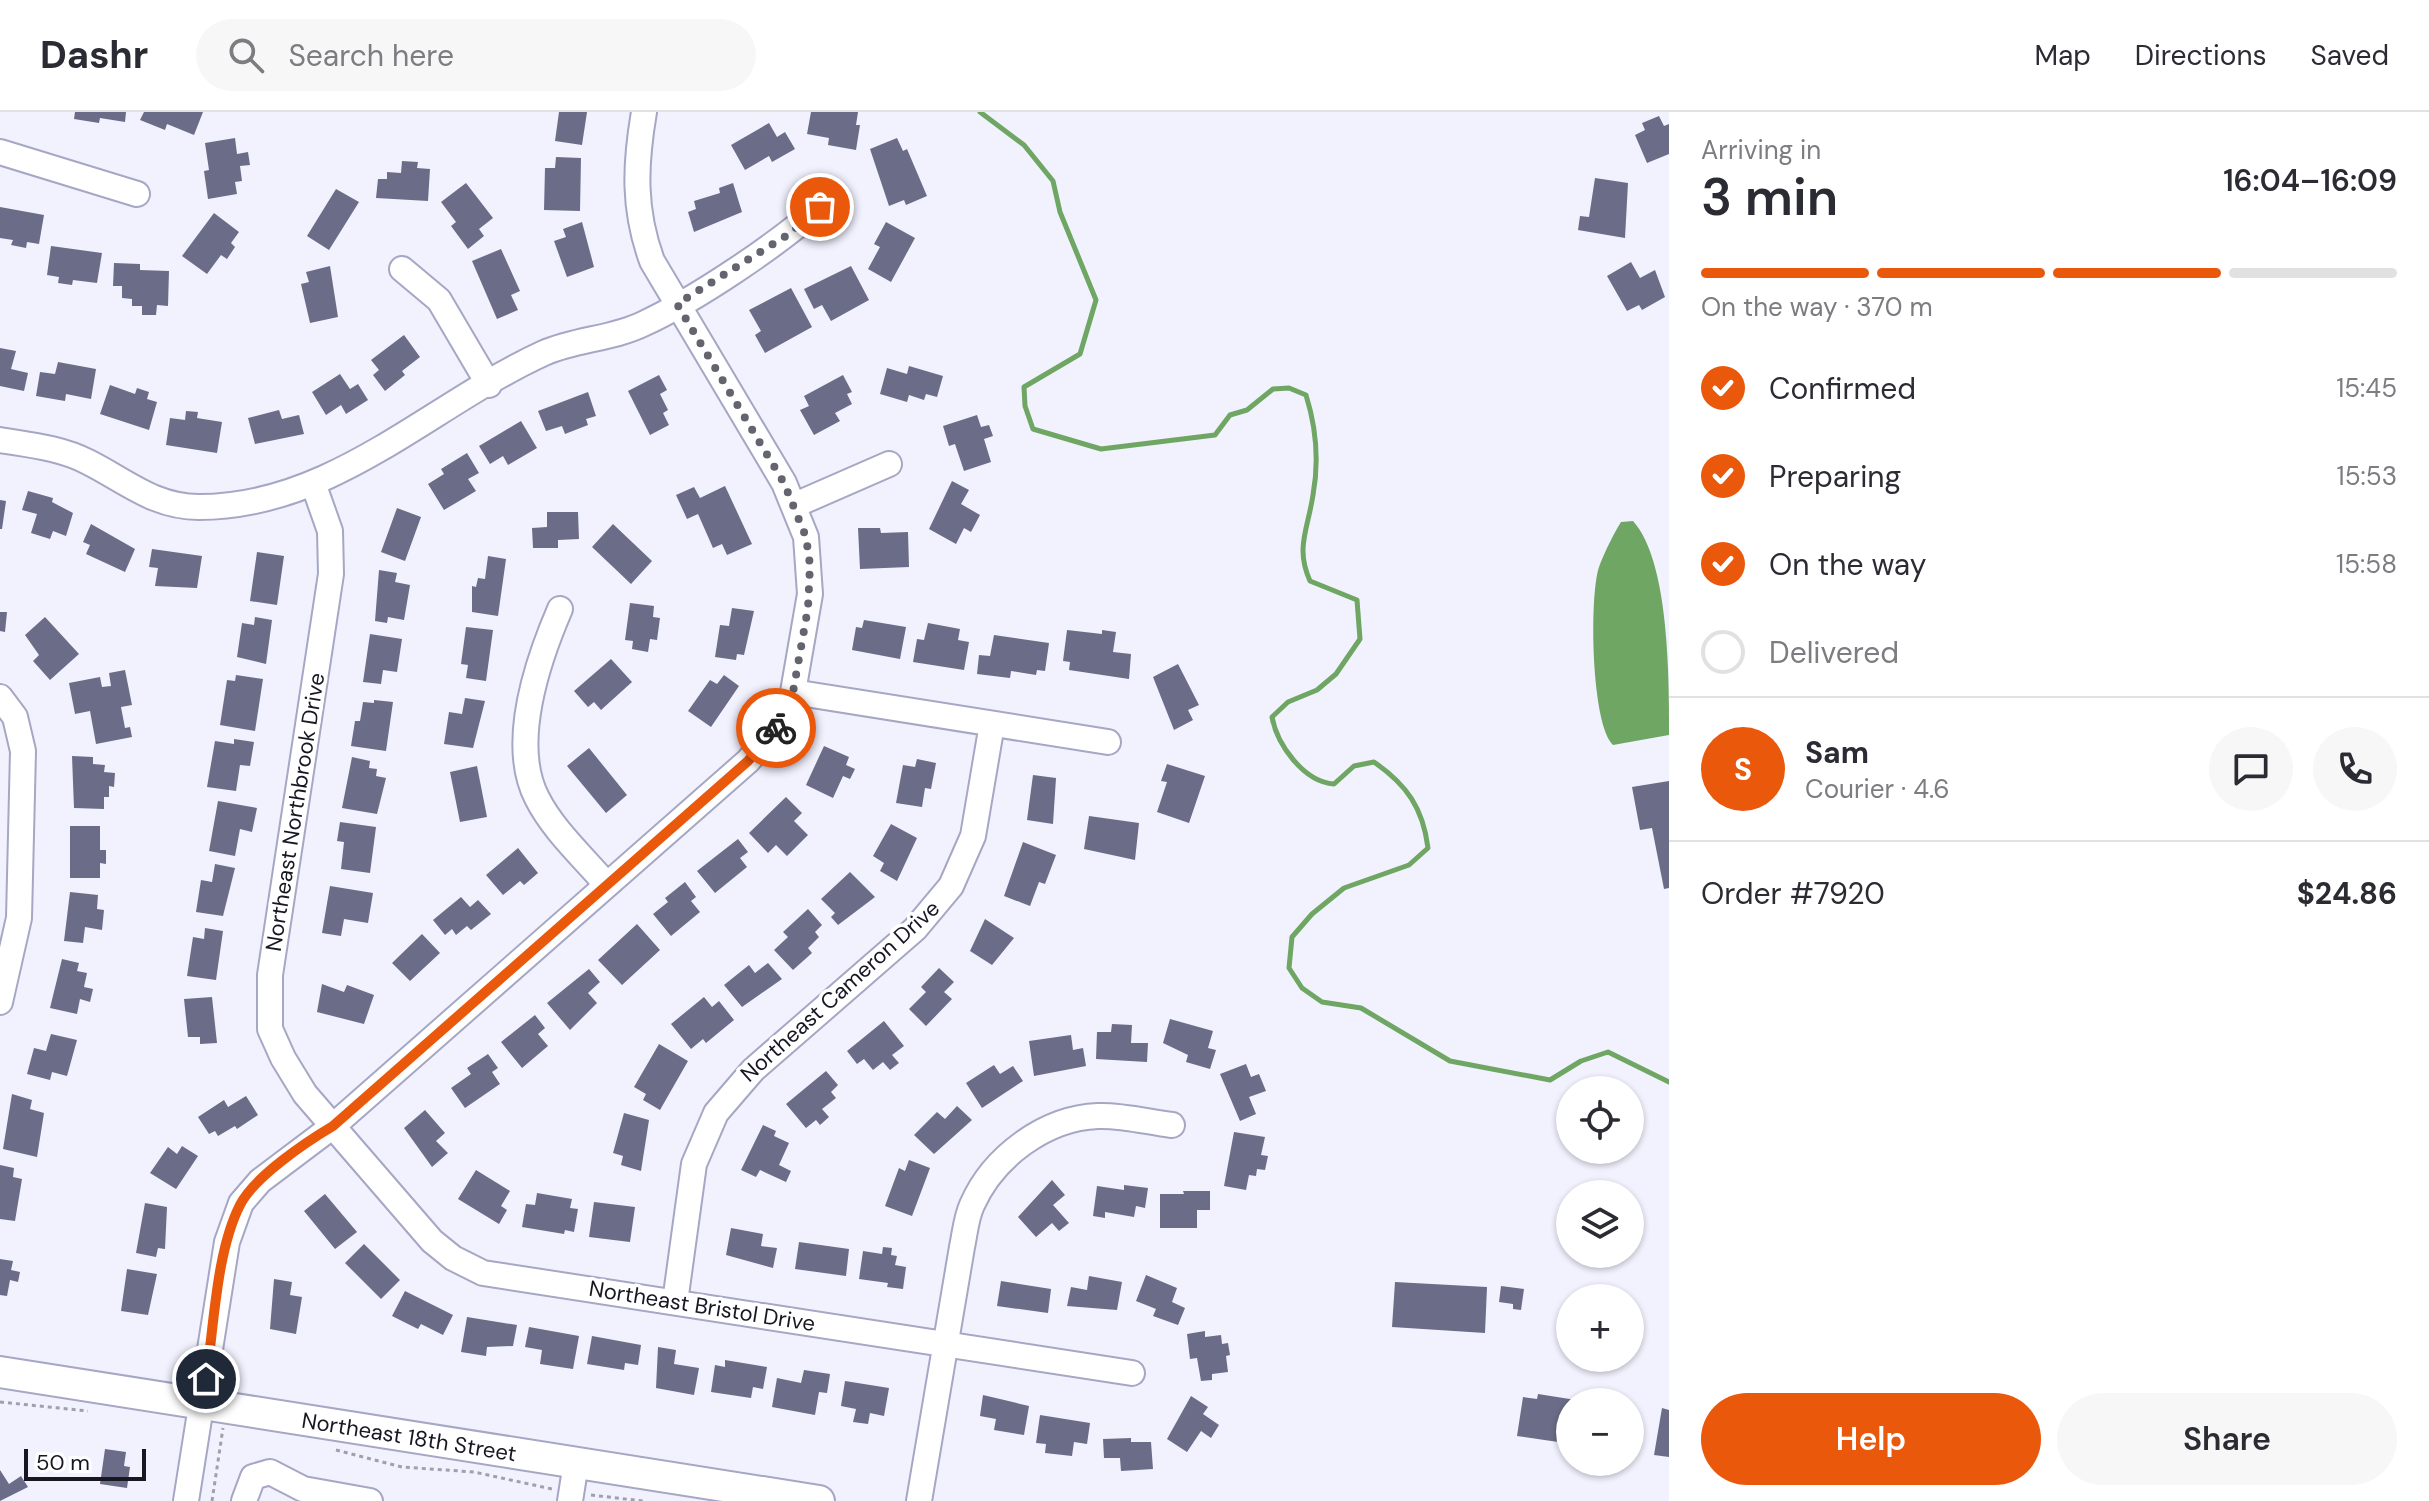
<!DOCTYPE html>
<meta charset="utf-8">
<style>
body{margin:0;font-family:"DM Sans",sans-serif;background:#f7f7f7;color:#2b2b33;height:100vh;display:flex;flex-direction:column;font-size:30px;white-space:nowrap}
*{box-sizing:border-box;margin:0}
p{font-size:26px;color:#7c7c81}
.icon{flex:none;width:44px;height:44px;fill:none;stroke:currentColor;stroke-width:2;stroke-linecap:round;stroke-linejoin:round}
.map{position:relative;flex:1;overflow:hidden}
.details{display:flex;flex-direction:column;background:#fff;width:760px}
.details>*{flex:none}
.tools{position:absolute;left:1556px;top:964px;display:grid;gap:16px}
.tools a{display:grid;place-items:center;width:88px;height:88px;border-radius:50%;background:#fff;box-shadow:0 2px 6px #0004;font-size:40px}
.scale{position:absolute;left:24px;bottom:20px;width:122px;box-sizing:border-box;padding-left:8px;border:4px solid #161721;border-top:0;font-size:22px;line-height:28px;white-space:nowrap;color:#161721;-webkit-text-stroke:6px #fff;paint-order:stroke}
.pin{position:absolute;display:grid;place-items:center;width:68px;height:68px;color:#fff;margin:-34px;border:4px solid #fff;border-radius:50%;box-shadow:0 2px 8px #0007}
.courier{position:absolute;display:grid;place-items:center;width:80px;height:80px;margin:-40px;border:6px solid #ea580c;border-radius:50%;background:#fff;color:#222;box-shadow:0 2px 10px #0007}
.summary em{font-style:normal;font-weight:600}
.summary div{display:flex;flex-direction:column-reverse}
.summary{display:flex;align-items:center;justify-content:space-between;height:136px;padding:0 32px}
h1{font-size:52px;font-weight:600;line-height:60px}
.bar{display:grid;grid-template-columns:repeat(4,1fr);gap:12px 8px;align-content:center;height:96px;padding:0 32px}
.bar i{height:10px;border-radius:6px;background:#e1e1e2}
.bar .selected{background:#ea580c}
.bar p{grid-column:span 4}
.line{display:flex;align-items:center;gap:20px;padding:0 32px;border-top:2px solid #e1e1e2}
.line div{flex:1}
.round{display:grid;place-items:center;flex:none;width:84px;height:84px;border-radius:42px;background:#f7f7f7}
ol{padding:0 32px;list-style:none}
li{display:flex;align-items:center;gap:24px;height:88px}
li p{margin-inline-start:auto}
li .icon{padding:8px;border-radius:50%;background:#ea580c;color:#fff;stroke-width:4}
li:last-child{color:#7c7c81}
li i{width:44px;height:44px;border:4px solid #e1e1e2;border-radius:50%}
.primary-button{display:flex;gap:16px;margin-top:auto;padding:16px 32px}
.primary-button a{flex:1;height:92px;border-radius:48px;background:#ea580c;color:#fff;font-size:32px;font-weight:600;line-height:92px;text-align:center}
.primary-button a+a{background:#f7f7f7;color:#2b2b33}
header{display:flex;align-items:center;gap:48px;box-sizing:border-box;height:112px;padding:0 40px;background:#fff;border-bottom:2px solid #e1e1e2}
header strong{font-size:38px}
nav{display:flex;gap:44px;margin-inline-start:auto;font-size:28px}
.search{width:560px;height:72px;background:#f7f7f7;display:flex;align-items:center;gap:20px;box-sizing:border-box;padding:0 28px;border-radius:44px;color:#7c7c81;font-size:30px}
main{display:flex;flex:1;min-height:0}
.map>svg:first-child{display:block}
.water{fill:#6fa663}
.lines{fill:none;stroke-linecap:round;stroke-linejoin:round}
.stream{stroke:#6fa663;stroke-width:5}
.building{fill:#6b6c87}
.minor-casing{stroke:#a5a7c4;stroke-width:28}
.major-casing{stroke:#a5a7c4;stroke-width:34}
.path{stroke:#9fa0ab;stroke-width:3;stroke-dasharray:4 4;stroke-linecap:butt}
.minor{stroke:#fff;stroke-width:24}
.major{stroke:#fff;stroke-width:30}
.done{stroke:#63646e;stroke-width:8;stroke-dasharray:0 14.4}
.route{stroke:#ea580c;stroke-width:10}
.labels{text-anchor:middle;dominant-baseline:central;stroke-width:7;stroke-linejoin:round;paint-order:stroke}
.street-label{font-size:22px;fill:#161721;stroke:#fff}
</style>
<header>
<strong>Dashr</strong>
<div class="search"><svg class="icon" aria-label="search" viewBox="0 0 24 24"><circle cx="10" cy="10" r="6"/><path d="M15 15l6 6"/></svg>Search here</div>
<nav><a>Map</a><a>Directions</a><a>Saved</a></nav>
</header>
<main>
<div class="map">
<svg width="1669" height="1389" viewBox="0 0 1669 1389">
<rect width="100%" height="100%" fill="#f1f2fe"/>
<path class="water" d="M1633,409C1669,449 1669,564 1669,623L1613,633C1591,613 1589,484 1599,455C1604,441 1613,423 1621,410Z"/>
<g class="lines">
<path class="stream" d="M980,0L1024,33L1053,69L1060,100L1096,188L1080,242L1024,275L1025,294L1033,317L1101,337L1215,323L1230,303L1247,298L1273,277L1289,276L1306,283C1316,315 1319,350 1313,383C1308,417 1295,436 1310,469L1357,488L1360,527L1336,562L1317,578L1288,590L1272,605C1277,633 1304,670 1334,672L1354,654L1374,650C1407,673 1423,696 1428,736L1409,753L1344,776L1312,802L1292,825L1289,856L1302,876L1322,890L1361,896L1450,949L1550,968L1581,949L1608,940L1669,970"/>
</g>
<path class="building" d="M75,0H126L125,10L100,6L99,11L74,7Z
M144,0H203L194,23L167,12L165,18L140,8Z
M559,0H587L582,33L555,29Z
M811,0H858L856,13H860L856,38L828,33L829,26L807,22Z
M1659,4L1664,14L1669,12V42L1647,51L1635,23L1645,18L1642,11Z
M769,11L777,25L785,20L795,37L772,50L769,44L745,58L731,33Z
M235,26L237,42L248,40L250,53L240,54L242,69L235,70L237,82L208,87L204,59L209,58L205,31Z
M897,26L903,39L907,37L927,84L906,93L904,88L889,94L870,37Z
M556,45L581,46L580,99L544,98L545,56H555Z
M402,49L418,50L417,56L430,57L428,89L376,86L378,67H387V60L401,61Z
M1595,66L1628,71L1625,126L1578,118L1580,104L1589,105Z
M466,71L493,106L479,117L484,124L468,137L451,114L456,110L441,90Z
M733,71L742,100L694,120L688,100L696,97L694,89L720,81L719,76Z
M336,77L359,90L329,138L307,124Z
M0,95L44,103L39,132L27,130L26,136L11,133L13,128L0,126Z
M214,101L239,120L231,131L235,135L227,147L221,143L207,162L182,144Z
M582,110L594,155L567,165L554,129L566,125L563,117Z
M886,110L915,126L891,170L868,157L880,135L874,132Z
M51,134L102,141L97,171L73,168L72,173L58,171L59,165L47,163Z
M501,137L520,179L511,183L518,198L497,207L472,149Z
M1631,150L1640,166L1655,158L1665,185L1642,198L1639,193L1627,199L1607,164Z
M114,151L140,152V158L169,159L168,194L157,193L156,203H142V194H132V187L122,186V174H113Z
M330,154L338,205L310,211L301,172L309,170L306,160Z
M851,154L869,188L831,209L822,193L814,197L804,177Z
M791,176L812,215L765,241L755,223L761,219L749,198Z
M404,223L420,245L402,259L405,263L385,279L373,263L379,258L371,248Z
M0,236L16,239L11,257L28,261L24,279L0,274Z
M58,250L96,257L91,287L66,282L65,289L36,284L40,260L55,262Z
M909,254L943,264L937,285L926,282L924,288L909,283L907,290L880,282L887,256L907,262Z
M340,262L350,277L358,272L368,288L346,302L341,293L326,303L312,280Z
M659,263L667,278L660,282L668,298L663,301L669,313L650,323L628,279Z
M843,263L852,280L847,282L852,292L835,301L840,309L814,323L800,298L809,294L804,284Z
M110,273L135,282L137,276L149,280L147,287L157,290L149,318L100,302Z
M588,280L596,304L586,307L588,313L565,322L562,314L546,319L538,299Z
M279,298L282,307L299,303L304,322L255,332L248,306Z
M186,299L198,300L197,306L222,310L217,341L166,333L170,306L185,308Z
M977,303L981,315L989,313L993,324L984,327L991,350L964,359L955,332L949,334L943,314Z
M521,309L537,336L508,353L503,344L490,352L479,334Z
M467,341L479,361L468,367L476,379L444,398L428,372L444,362L441,357Z
M952,369L969,378L961,392L980,403L971,420L964,416L956,432L929,417Z
M725,374L752,432L727,443L722,432L713,436L698,402L687,407L676,383L694,375L700,386Z
M28,379L53,386L52,390L73,401L66,424L53,419L50,427L31,421L37,402L22,398Z
M0,388L6,389L2,417H0Z
M397,396L421,405L405,449L381,440Z
M547,400H578L579,427L558,428V436H533L532,416L547,415Z
M91,412L135,437L125,460L86,442L90,433L83,430Z
M613,412L652,449L631,472L592,435Z
M858,416H880L881,421L908,420L909,455L860,457Z
M152,437L202,444L197,476L155,474L158,456L149,455Z
M257,440L284,444L277,493L250,489Z
M488,444L506,447L498,504L472,500V474L476,475L478,466L485,467Z
M379,458L397,461L395,470L410,473L404,508L388,505L387,511L375,509Z
M630,491L654,494L653,505L660,506L657,528L650,527L648,540L632,537L633,529L625,528Z
M732,496L754,499L744,543L737,542L736,548L715,545L720,513L729,514Z
M0,500H7L5,520L0,519Z
M45,505L79,542L50,568L33,549L39,543L25,523Z
M255,505L272,508L266,552L237,545L242,511L254,513Z
M864,508L906,515L900,547L852,538L856,515L862,516Z
M928,511L960,517L958,528L969,530L964,558L913,550L917,527L924,528Z
M466,515L493,518L486,569L466,566L468,553L461,552Z
M1067,518L1102,522V518L1116,520L1113,540L1131,542L1129,567L1069,558L1070,550L1063,549Z
M370,522L402,527L397,560L383,558L381,572L363,570Z
M994,523L1049,531L1045,559L1037,558L1036,563L1011,559L1010,566L977,562L979,543L990,544Z
M611,547L632,570L601,598L594,590L588,595L574,579Z
M1178,552L1199,593L1188,598L1193,608L1174,618L1153,565Z
M125,558L132,593L121,595L125,616L130,615L132,625L96,632L90,599L75,602L69,571L100,565L102,575L111,574L109,561Z
M236,563L263,567L255,619L220,613L227,568L235,569Z
M724,563L739,574L711,615L688,599L710,568L717,572Z
M465,586L485,589L473,636L444,632L449,600L462,602Z
M374,588L393,590L386,639L351,634L355,609H360L363,590L374,591Z
M234,627L254,630L250,654L240,653L236,679L207,675L215,629L234,632Z
M824,634L849,645L846,653L855,657L850,667L843,664L833,686L806,673Z
M589,636L627,683L606,701L567,654Z
M72,644L93,645V652L105,653L104,660L115,661L114,675L109,674V685H104V697L74,696Z
M352,645L370,649L369,656L377,657L376,664L386,666L377,702L342,696Z
M917,647L936,651L931,677L925,676L922,695L896,691L903,653L915,655Z
M1167,652L1205,664L1189,711L1157,700L1167,670L1161,669Z
M477,654L487,705L460,710L450,660Z
M1033,663L1056,666L1053,712L1027,708Z
M1669,669V776L1664,777L1652,716L1640,718L1632,675Z
M786,685L802,701L794,709L808,723L787,744L776,733L768,741L749,721Z
M218,689L257,696L252,720L240,717L235,744L209,739Z
M1089,704L1139,711L1135,748L1084,737Z
M340,710L376,715L370,761L341,757L344,730L337,729Z
M891,712L917,726L897,769L880,759L884,751L873,744Z
M70,714H100V738H106V752L100,751V766H70Z
M738,727L748,740L740,746L747,755L715,781L697,759Z
M1023,730L1056,743L1045,772L1039,770L1030,794L1004,784Z
M518,736L538,761L524,773L520,769L503,783L486,763Z
M215,752L235,756L223,804L196,800L201,768L212,770Z
M850,760L875,785L838,813L831,805L835,801L821,787Z
M685,770L696,785L691,789L700,800L671,824L653,802L668,790L665,786Z
M330,774L373,781L368,811L344,807L341,824L322,821Z
M70,780L98,783L97,797L104,798L102,818L85,815L83,831L64,829Z
M461,785L470,795L478,788L491,802L471,818L467,814L456,823L452,817L445,823L433,808Z
M808,797L822,813L815,820L819,825L808,836L812,841L793,858L774,838L788,825L783,820Z
M985,807L1014,826L992,853L970,839Z
M637,812L660,838L622,873L598,848Z
M205,816L223,819L216,868L187,864L193,825L204,827Z
M422,822L440,841L410,869L392,851Z
M62,847L79,851L77,859L87,861L84,875L93,877L90,890L80,887L77,902L50,896Z
M768,851L782,867L742,895L724,873L749,853L755,861Z
M939,856L954,870L944,880L952,887L926,914L909,897L926,880L921,875Z
M589,857L600,870L588,881L597,891L570,918L547,891Z
M322,872L344,880L347,873L374,883L364,912L317,900Z
M212,885L217,931L200,932V925H188L184,887Z
M704,885L712,895L719,889L734,908L706,931L703,927L691,937L671,912Z
M535,903L545,916L538,922L548,934L522,956L501,930Z
M1170,907L1213,919L1208,936L1216,938L1210,957L1186,950L1188,943L1163,931Z
M884,909L904,934L892,943L899,951L890,958L883,950L873,958L864,947L857,952L847,939Z
M1112,912L1132,913L1131,931H1148L1147,950L1096,947L1097,920H1111Z
M51,922L77,928L67,964L52,960L50,968L27,962L34,936L46,939Z
M1071,923L1073,938L1083,936L1086,954L1034,964L1029,929Z
M659,932L688,949L660,998L643,988L646,982L634,975Z
M488,942L498,956L492,960L500,972L465,996L451,976L471,962L467,956Z
M1246,952L1251,965L1259,962L1266,979L1249,985L1256,1002L1240,1009L1220,962Z
M994,953L1000,962L1013,954L1023,969L982,996L966,971Z
M826,959L838,973L831,980L836,986L822,997L829,1005L820,1013L816,1008L806,1016L786,992Z
M12,982L32,988L30,997L44,1001L37,1045L3,1037Z
M246,984L258,1003L237,1017L235,1014L218,1024L215,1019L209,1022L198,1005L224,988L228,995Z
M957,994L972,1008L934,1042L914,1023L937,1000L945,1007Z
M425,998L445,1021L436,1029L448,1041L432,1055L404,1016Z
M624,1001L649,1008L641,1059L621,1053L623,1044L613,1041Z
M763,1013L776,1019L774,1024L789,1031L779,1053L791,1059L786,1070L760,1058L756,1065L741,1058Z
M1234,1020L1265,1025L1261,1043L1268,1044L1265,1058L1257,1057L1256,1064L1249,1063L1246,1078L1224,1074Z
M182,1034L198,1044L176,1077L150,1061L168,1035L177,1042Z
M909,1048L930,1056L912,1104L885,1094L899,1056L905,1059Z
M0,1053L14,1056L13,1065L22,1067L15,1109L0,1107Z
M476,1058L510,1079L501,1094L507,1098L499,1112L458,1087Z
M1052,1068L1065,1083L1053,1093L1069,1111L1059,1119L1052,1111L1036,1125L1018,1105Z
M1124,1073L1148,1076L1145,1096L1136,1094L1134,1105L1105,1100V1106L1093,1104L1097,1074L1124,1078Z
M1183,1079H1210V1098H1197V1116H1160V1082H1184Z
M537,1081L572,1087L570,1096L578,1097L574,1120L565,1118L564,1122L522,1115L526,1092L535,1093Z
M325,1082L357,1120L335,1137L304,1099Z
M594,1090L635,1095L630,1130L589,1125Z
M145,1091L167,1095L165,1137L158,1136L156,1145L136,1141Z
M731,1116L763,1122L761,1134L777,1136L773,1156L726,1143Z
M799,1130L849,1137L846,1164L795,1157Z
M364,1132L400,1168L381,1187L345,1151Z
M883,1135L892,1136L891,1143L897,1144L895,1153L906,1155L903,1177L887,1175L888,1171L859,1167L863,1139L882,1142Z
M0,1147L13,1149L11,1158L20,1160L18,1170L10,1168L7,1184L0,1183Z
M127,1157L157,1162L148,1203L121,1199Z
M1146,1163L1177,1176L1172,1190L1185,1196L1178,1213L1153,1204L1156,1197L1136,1189Z
M1089,1164L1122,1170L1117,1198L1067,1194L1071,1175L1087,1178Z
M274,1167L292,1170L290,1183L302,1185L296,1222L270,1217Z
M1001,1169L1051,1177L1048,1201L997,1194Z
M1395,1170L1487,1175L1485,1221L1392,1215Z
M1501,1174L1524,1177L1521,1198L1513,1197V1192L1499,1190Z
M405,1179L453,1203L443,1223L421,1212L418,1217L392,1204Z
M467,1205L517,1213L513,1234L487,1235L486,1244L461,1240Z
M529,1215L579,1224L573,1257L540,1252L542,1238L525,1235Z
M1205,1219V1225L1221,1223L1222,1232L1228,1231L1230,1243L1226,1244L1228,1260L1212,1262V1268L1201,1269L1197,1246L1190,1247L1187,1222Z
M592,1224L641,1233L638,1253L625,1251L624,1258L587,1252Z
M658,1235L676,1238L674,1252L699,1256L694,1283L656,1276Z
M725,1248L767,1255L763,1277L753,1275L751,1286L711,1280L715,1253L725,1255Z
M804,1258L830,1262L827,1281L819,1280L815,1303L772,1295L777,1266L801,1271Z
M845,1269L889,1276L884,1304L870,1301L868,1312L853,1310L856,1297L841,1294Z
M1538,1282L1576,1288L1570,1290V1326L1566,1325L1565,1331L1517,1324L1523,1285L1537,1287Z
M983,1283L1029,1294L1024,1323L994,1318L996,1307L980,1304Z
M1191,1284L1208,1295L1203,1302L1219,1313L1211,1326L1201,1319L1187,1340L1167,1327Z
M1662,1296L1669,1298V1345L1654,1343Z
M1040,1303L1090,1311L1087,1332L1074,1330L1072,1344L1045,1341L1046,1332L1036,1331Z
M1131,1326V1330H1151L1153,1357L1121,1359L1120,1346H1104L1103,1327Z
M105,1337L126,1340L124,1354L130,1355L127,1376L100,1372Z
M0,1358L9,1372L21,1364L28,1375L0,1389Z"/>
<g class="lines">
<g class="minor-casing">
<path id="minor" d="M0,40L137,82
M402,157L439,188L489,273
M0,328C30,333 61,336 88,350C126,369 154,395 199,395C333,395 430,293 544,241C576,227 612,227 643,212C697,187 775,134 820,95
M313,371L330,419L331,462L270,863V917L283,946L305,982L432,1129L453,1146L483,1161L1132,1261
M795,393L889,352
M560,497C538,548 509,632 537,686C553,718 583,745 606,772
M793,580L1108,630
M0,585L15,605L23,639L19,806L0,890
M675,1190L694,1052L716,1001L753,958L915,817L951,774L973,724L992,612
M186,1389L227,1130L241,1091L260,1069L333,1014L748,649L780,611L793,580L810,482L806,425L784,371L652,149C633,97 635,53 644,0
M244,1389L253,1365L270,1360L303,1377L370,1389
M570,1389L576,1351
M919,1389L962,1135C965,1121 966,1106 972,1093C993,1045 1045,1006 1098,1004C1122,1003 1148,1010 1172,1013"/>
</g>
<g class="major-casing">
<path id="major" d="M0,1260L819,1389"/>
</g>
<path class="path" d="M0,1290L88,1299
M336,1338L402,1355L474,1360L552,1377
M591,1383L643,1389
M212,1389L223,1316"/>
<use href="#minor" class="minor"/>
<use href="#major" class="major"/>
</g>
<g class="lines">
<path class="done" d="M776,616L793,580L808,496L810,453L806,425L784,371L677,192L789,122L820,95"/>
<path class="route" d="M206,1267C214,1215 216,1140 240,1093C254,1065 306,1030 333,1014L748,649L776,616"/>
</g>
<g class="labels">
<g class="street-label">
<text transform="translate(295 700) rotate(-81)">Northeast Northbrook Drive</text>
<text transform="translate(840 879) rotate(-42)">Northeast Cameron Drive</text>
<text transform="translate(702 1194) rotate(9)">Northeast Bristol Drive</text>
<text transform="translate(409 1325) rotate(9)">Northeast 18th Street</text>
</g>
</g>
</svg>
<div class="tools">
<a><svg class="icon" aria-label="locate" viewBox="0 0 24 24"><circle cx="12" cy="12" r="6"/><path d="M12 2v4M12 18v4M2 12h4M18 12h4"/></svg></a>
<a><svg class="icon" aria-label="layers" viewBox="0 0 24 24"><path d="M12 4l9 5-9 5-9-5zM3 14l9 5 9-5"/></svg></a>
<a>+</a>
<a>−</a>
</div>
<div class="scale">50 m</div>
<div class="pin" style="left:820px;top:95px;background:#ea580c"><svg class="icon" aria-label="bag" viewBox="0 0 24 24"><path d="M5 8h14l-1 12H6zM9 8a3 3 0 0 1 6 0"/></svg></div>
<div class="pin" style="left:206px;top:1267px;background:#1f2937"><svg class="icon" aria-label="home" viewBox="0 0 24 24"><path d="M3 11l9-7 9 7M6 9v11h12V9"/></svg></div>
<div class="courier" style="left:776px;top:616px"><svg class="icon" aria-label="bike" viewBox="0 0 24 24"><circle cx="6" cy="16" r="4"/><circle cx="18" cy="16" r="4"/><path d="M6 16l4-8h5l3 8M10 8l3 8H6M13 5h3"/></svg></div>
</div>
<section class="details">
<div class="summary"><div><h1>3 min</h1><p>Arriving in</p></div><em>16:04–16:09</em></div>
<div class="bar"><i class="selected"></i><i class="selected"></i><i class="selected"></i><i></i><p>On the way · 370 m</p></div>
<ol>
<li><svg class="icon" aria-label="check" viewBox="0 0 24 24"><path d="M5 12l5 5 9-10"/></svg>Confirmed<p>15:45</p></li>
<li><svg class="icon" aria-label="check" viewBox="0 0 24 24"><path d="M5 12l5 5 9-10"/></svg>Preparing<p>15:53</p></li>
<li><svg class="icon" aria-label="check" viewBox="0 0 24 24"><path d="M5 12l5 5 9-10"/></svg>On the way<p>15:58</p></li>
<li><i></i>Delivered</li>
</ol>
<div class="line" style="height:144px"><b class="round" style="background:#ea580c;color:#fff">S</b><div><b>Sam</b><p>Courier · 4.6</p></div><a class="round"><svg class="icon" aria-label="chat" viewBox="0 0 24 24"><path d="M4 5h16v11H9l-5 4z"/></svg></a><a class="round"><svg class="icon" aria-label="phone" viewBox="0 0 24 24"><path d="M5 4h4l2 5-3 2q2 4 5 5l2-3 5 2v4C11 20 4 13 5 4z"/></svg></a></div>
<div class="line" style="height:104px"><div>Order #7920</div><b>$24.86</b></div>
<div class="primary-button"><a>Help</a><a>Share</a></div>
</section>
</main>
